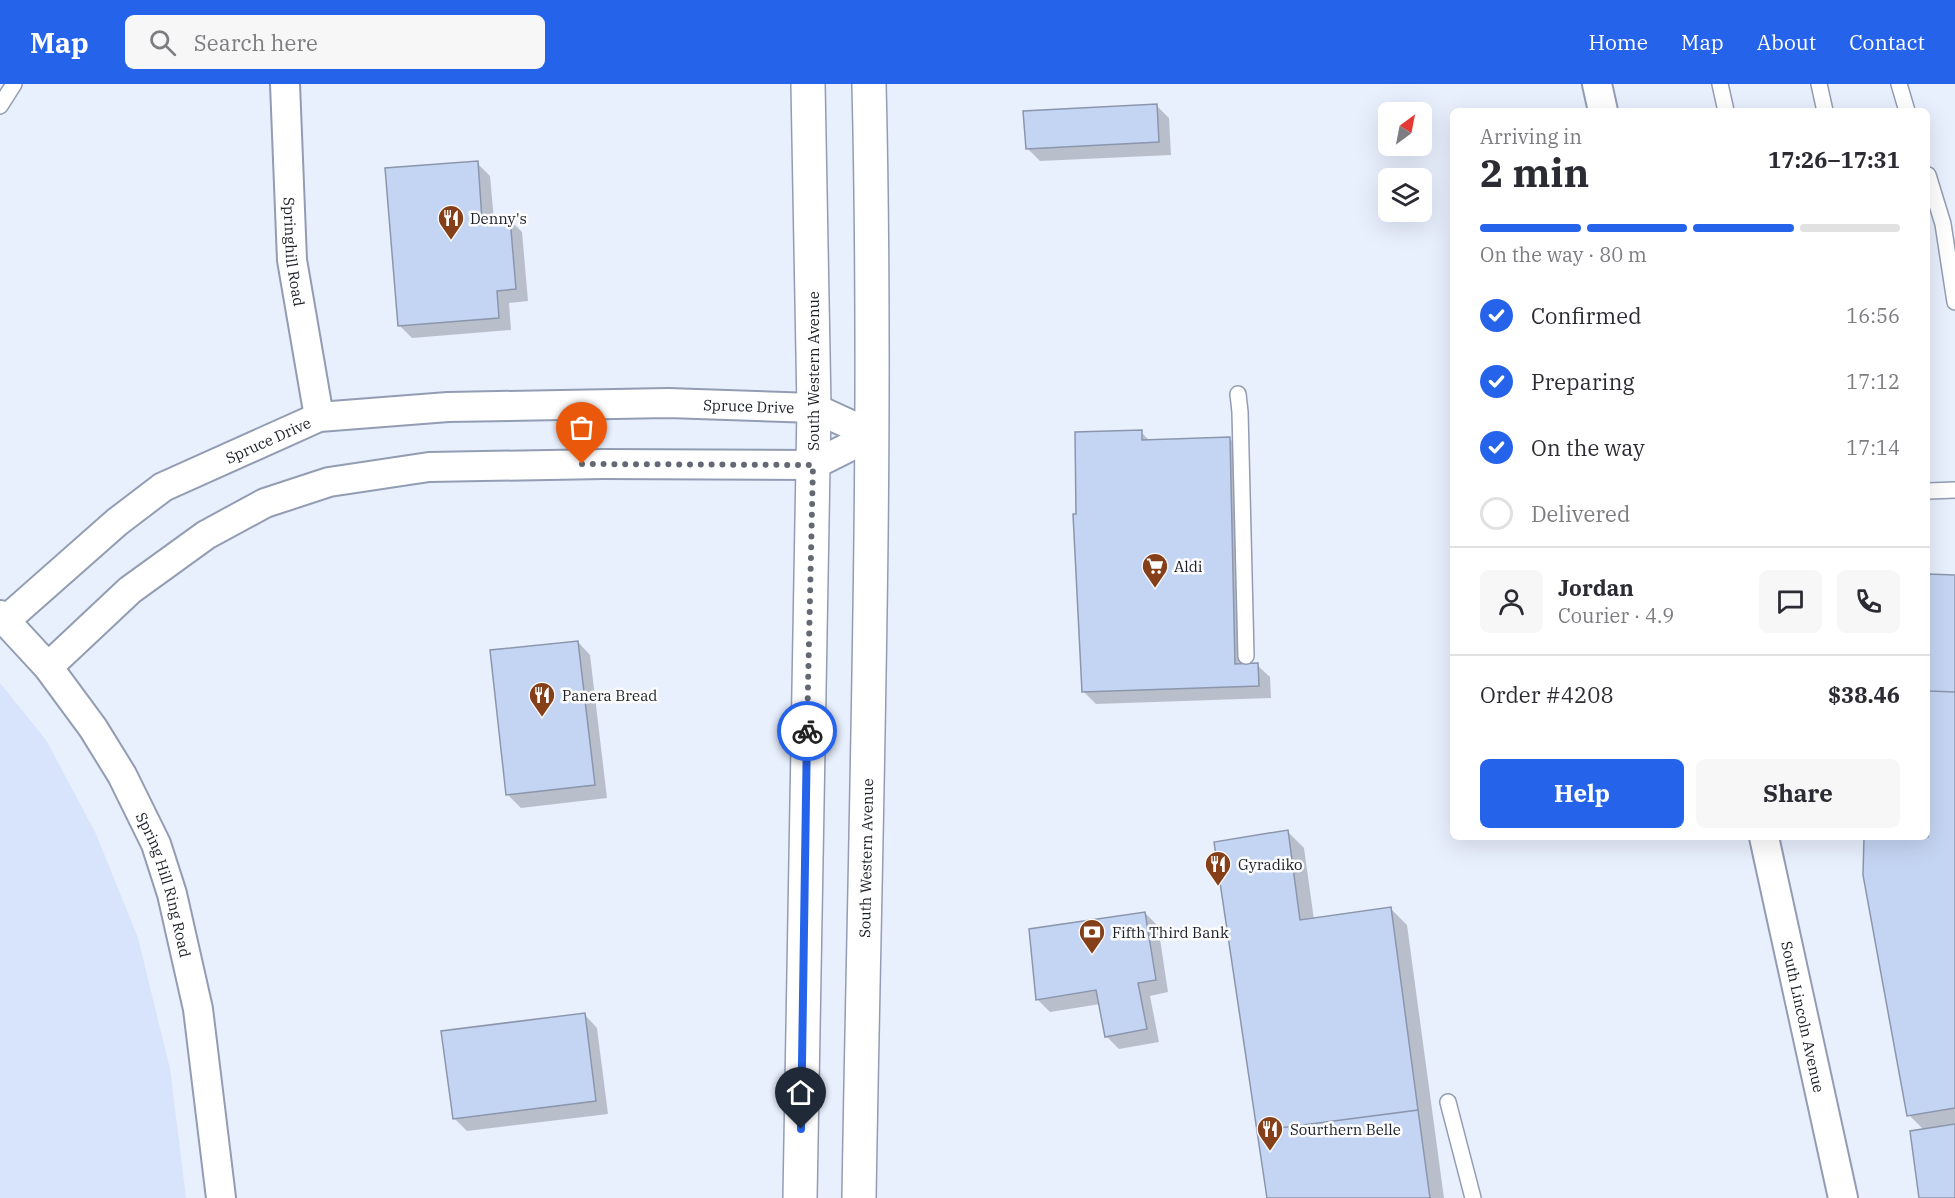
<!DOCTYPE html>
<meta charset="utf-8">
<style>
body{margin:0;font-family:"IBM Plex Serif",serif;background:#f7f7f7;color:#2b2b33;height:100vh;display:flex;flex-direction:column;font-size:22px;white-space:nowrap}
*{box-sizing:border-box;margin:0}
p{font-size:20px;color:#7c7c81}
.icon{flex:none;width:33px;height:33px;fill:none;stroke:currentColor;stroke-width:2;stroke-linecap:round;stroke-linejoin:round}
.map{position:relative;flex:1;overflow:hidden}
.sheet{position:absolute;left:1450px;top:24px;width:480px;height:732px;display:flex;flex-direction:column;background:#fff;border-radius:9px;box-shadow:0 6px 24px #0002}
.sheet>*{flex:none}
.needle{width:39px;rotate:32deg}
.controls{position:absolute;left:1378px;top:18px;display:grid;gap:12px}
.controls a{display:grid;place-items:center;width:54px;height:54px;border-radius:9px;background:#fff;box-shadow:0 6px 24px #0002;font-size:30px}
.pin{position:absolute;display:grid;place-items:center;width:51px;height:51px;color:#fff;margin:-62px -26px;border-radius:50% 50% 50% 0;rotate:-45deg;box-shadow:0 0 6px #0007}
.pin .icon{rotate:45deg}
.courier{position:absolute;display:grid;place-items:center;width:60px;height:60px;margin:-30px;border:4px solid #2563eb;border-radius:50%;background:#fff;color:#222;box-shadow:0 2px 8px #0007}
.overview em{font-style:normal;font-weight:800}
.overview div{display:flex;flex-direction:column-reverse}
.overview{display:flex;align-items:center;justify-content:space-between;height:102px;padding:0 30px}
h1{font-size:39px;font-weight:800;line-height:45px}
.bar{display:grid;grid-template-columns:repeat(4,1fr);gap:9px 6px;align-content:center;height:72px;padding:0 30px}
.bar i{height:8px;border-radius:4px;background:#e1e1e2}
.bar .selected{background:#2563eb}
.bar p{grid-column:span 4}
.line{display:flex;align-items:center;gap:15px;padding:0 30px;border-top:2px solid #e1e1e2}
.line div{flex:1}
.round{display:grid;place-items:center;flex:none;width:63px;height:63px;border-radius:9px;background:#f7f7f7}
ol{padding:0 30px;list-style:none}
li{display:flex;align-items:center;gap:18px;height:66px}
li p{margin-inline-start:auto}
li .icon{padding:6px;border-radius:50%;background:#2563eb;color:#fff;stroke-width:4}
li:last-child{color:#7c7c81}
li i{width:33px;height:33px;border:3px solid #e1e1e2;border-radius:50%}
.button{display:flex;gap:12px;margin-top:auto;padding:12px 30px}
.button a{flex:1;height:69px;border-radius:9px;background:#2563eb;color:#fff;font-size:24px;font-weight:800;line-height:69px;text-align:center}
.button a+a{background:#f7f7f7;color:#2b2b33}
header{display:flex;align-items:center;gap:36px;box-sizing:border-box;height:84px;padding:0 30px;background:#2563eb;color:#fff}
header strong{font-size:28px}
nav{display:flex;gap:33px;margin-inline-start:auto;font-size:21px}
.search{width:420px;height:54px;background:#f7f7f7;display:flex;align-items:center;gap:15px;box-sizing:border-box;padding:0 21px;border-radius:9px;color:#7c7c81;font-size:22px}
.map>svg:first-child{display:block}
.built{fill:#d7e4fc}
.shadow{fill:#0003}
.building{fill:#c4d5f3;stroke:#8b96ac;stroke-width:1.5}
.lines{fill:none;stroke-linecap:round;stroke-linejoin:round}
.service-casing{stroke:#929db3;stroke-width:18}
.minor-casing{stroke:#929db3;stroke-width:32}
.primary-casing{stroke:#929db3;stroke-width:36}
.service{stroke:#fff;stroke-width:15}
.minor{stroke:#fff;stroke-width:28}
.primary{stroke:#fff;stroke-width:33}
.done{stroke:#636872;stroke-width:6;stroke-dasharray:0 10.8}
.route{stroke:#2563eb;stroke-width:8}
.labels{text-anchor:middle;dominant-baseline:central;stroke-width:5;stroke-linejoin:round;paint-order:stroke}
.poi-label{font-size:15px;fill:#1b1f27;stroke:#fcfcfc;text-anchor:start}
.street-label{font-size:15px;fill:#1b1f27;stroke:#fcfcfc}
</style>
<header>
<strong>Map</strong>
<div class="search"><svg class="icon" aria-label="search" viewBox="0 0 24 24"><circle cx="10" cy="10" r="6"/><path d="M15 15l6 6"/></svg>Search here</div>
<nav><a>Home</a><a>Map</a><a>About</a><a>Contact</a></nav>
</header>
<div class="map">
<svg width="1955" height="1114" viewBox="0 0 1955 1114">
<rect width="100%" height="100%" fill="#e8effd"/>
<path class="built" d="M0,599L46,656L96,750L138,854L170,985L186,1114H0Z"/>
<path class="shadow" d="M1156,21L1169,34L1171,71L1040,77L1027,64Z
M477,79L490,92L494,137L509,135L522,148L528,217L509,219L511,246L412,254L399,241Z
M1141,348L1150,357L1229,354L1242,367L1247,581H1257L1270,593L1271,614L1096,620L1083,607L1078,431Z
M1928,491L1955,492V1114H1921L1924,1046L1909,1031L1866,753H1928Z
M578,558L590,571L607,714L521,724L508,711Z
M1287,747L1304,764L1314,836L1390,824L1407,841L1444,1114H1267Z
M1145,829L1158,842L1168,908L1150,912L1159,958L1119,965L1106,952L1100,920L1050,928L1037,915Z
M585,931L597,944L608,1030L467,1047L454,1034Z"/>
<path class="building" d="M1157,20L1159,58L1026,65L1023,27Z
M478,77L482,136L510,134L516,205L497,207L499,234L398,242L385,84Z
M1142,346V356L1230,353L1235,580L1258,579L1259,602L1082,608L1073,430H1076L1075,348Z
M1928,490L1955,491V608L1928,607Z
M578,557L595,701L506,711L490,566Z
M1928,607L1955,608V1024L1907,1032L1863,791L1864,753H1928Z
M1288,746L1300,836L1391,823L1418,1026L1257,1047L1214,758Z
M1145,828L1156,896L1138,899L1147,945L1105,953L1096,906L1036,916L1029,845Z
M585,929L596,1017L453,1035L441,947Z
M1418,1026L1430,1114H1267L1257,1047Z
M1955,1040V1114H1919L1910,1047Z"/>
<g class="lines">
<g class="service-casing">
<path id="service" d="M1720,0L1726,27
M1819,0L1825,27
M1899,0L1907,27
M0,22L14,0
M1928,91L1943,140L1955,218
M1238,310L1240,328L1246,572
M1928,407L1955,406
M1448,1018L1473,1114"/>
</g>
<g class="minor-casing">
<g id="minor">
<path id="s1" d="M285,0L292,176L319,333"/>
<path d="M1597,0L1603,27"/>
<path id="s2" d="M0,531L48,583L93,644L122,691L156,760L172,810L198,925L221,1114"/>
<path id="s3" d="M6,536L117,438L163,403L319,333L448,323L668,319L814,324L873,351"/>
<path d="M48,583L130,506L206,451L265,419L329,398L429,383L603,380L813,381L873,351"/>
<path id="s4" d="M1764,753L1843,1114"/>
</g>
</g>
<g class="primary-casing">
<g id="primary">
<path d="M800,1114L814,324L808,0"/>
<path id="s5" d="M859,1114C865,743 878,371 869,0"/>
</g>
</g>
<use href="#service" class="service"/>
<use href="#minor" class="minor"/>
<use href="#primary" class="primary"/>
</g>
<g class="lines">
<path class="done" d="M582,380L813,381L807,647"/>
<path class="route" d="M801,1045L807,647"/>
</g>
<defs>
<g id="restaurant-pin" transform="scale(1.35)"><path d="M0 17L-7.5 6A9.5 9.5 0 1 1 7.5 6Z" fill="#853f19" stroke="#fcfcfc"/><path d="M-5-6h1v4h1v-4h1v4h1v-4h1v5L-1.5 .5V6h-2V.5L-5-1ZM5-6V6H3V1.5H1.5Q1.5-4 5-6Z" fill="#fff"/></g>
<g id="supermarket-pin" transform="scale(1.35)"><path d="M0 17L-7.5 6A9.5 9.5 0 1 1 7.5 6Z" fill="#853f19" stroke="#fcfcfc"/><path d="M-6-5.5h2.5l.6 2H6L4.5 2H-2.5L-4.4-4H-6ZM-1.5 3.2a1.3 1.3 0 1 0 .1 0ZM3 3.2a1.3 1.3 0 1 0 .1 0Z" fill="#fff"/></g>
<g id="bank-pin" transform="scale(1.35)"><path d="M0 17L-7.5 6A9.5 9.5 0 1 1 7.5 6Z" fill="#853f19" stroke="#fcfcfc"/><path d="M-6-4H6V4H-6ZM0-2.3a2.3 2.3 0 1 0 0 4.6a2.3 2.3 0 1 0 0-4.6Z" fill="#fff"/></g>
</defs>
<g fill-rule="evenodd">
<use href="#restaurant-pin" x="451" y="134"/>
<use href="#supermarket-pin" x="1155" y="482"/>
<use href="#restaurant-pin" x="542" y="611"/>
<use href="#restaurant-pin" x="1218" y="780"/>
<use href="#bank-pin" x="1092" y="848"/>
<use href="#restaurant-pin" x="1270" y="1045"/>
</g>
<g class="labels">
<g class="poi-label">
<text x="470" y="134">Denny's</text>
<text x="1174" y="482">Aldi</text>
<text x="562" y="611">Panera Bread</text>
<text x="1238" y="780">Gyradiko</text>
<text x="1112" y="848">Fifth Third Bank</text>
<text x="1290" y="1045">Sourthern Belle</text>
</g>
<g class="street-label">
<text stroke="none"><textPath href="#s1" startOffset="168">Springhill Road</textPath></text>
<text transform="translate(813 287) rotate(-90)">South Western Avenue</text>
<text stroke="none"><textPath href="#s3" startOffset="807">Spruce Drive</textPath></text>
<text stroke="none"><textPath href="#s3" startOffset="321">Spruce Drive</textPath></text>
<text stroke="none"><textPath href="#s5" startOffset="340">South Western Avenue</textPath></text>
<text stroke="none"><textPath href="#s2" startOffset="320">Spring Hill Ring Road</textPath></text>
<text stroke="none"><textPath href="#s4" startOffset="184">South Lincoln Avenue</textPath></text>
</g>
</g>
</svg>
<div class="controls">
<a><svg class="needle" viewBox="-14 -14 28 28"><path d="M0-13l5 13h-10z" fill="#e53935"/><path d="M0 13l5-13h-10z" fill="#7c7c81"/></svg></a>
<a><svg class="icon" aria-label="layers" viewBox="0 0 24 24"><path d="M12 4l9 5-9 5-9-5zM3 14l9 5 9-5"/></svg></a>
</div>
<div class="pin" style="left:582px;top:380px;background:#ea580c"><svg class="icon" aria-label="bag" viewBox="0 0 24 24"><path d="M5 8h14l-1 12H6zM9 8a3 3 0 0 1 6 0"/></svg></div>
<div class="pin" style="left:801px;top:1045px;background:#1f2937"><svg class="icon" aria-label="home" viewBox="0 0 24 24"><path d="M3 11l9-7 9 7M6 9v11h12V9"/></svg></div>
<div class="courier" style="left:807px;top:647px"><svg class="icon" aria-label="bike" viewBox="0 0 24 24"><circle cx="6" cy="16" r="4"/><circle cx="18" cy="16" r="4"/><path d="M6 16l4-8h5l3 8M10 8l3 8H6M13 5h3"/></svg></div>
<section class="sheet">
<div class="overview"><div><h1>2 min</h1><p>Arriving in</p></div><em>17:26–17:31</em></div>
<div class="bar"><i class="selected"></i><i class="selected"></i><i class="selected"></i><i></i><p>On the way · 80 m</p></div>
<ol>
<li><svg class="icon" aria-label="check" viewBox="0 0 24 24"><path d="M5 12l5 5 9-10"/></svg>Confirmed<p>16:56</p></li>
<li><svg class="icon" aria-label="check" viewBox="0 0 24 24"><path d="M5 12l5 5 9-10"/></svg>Preparing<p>17:12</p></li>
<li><svg class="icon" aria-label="check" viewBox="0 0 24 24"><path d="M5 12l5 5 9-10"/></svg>On the way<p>17:14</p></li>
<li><i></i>Delivered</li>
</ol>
<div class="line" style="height:108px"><a class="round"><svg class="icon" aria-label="person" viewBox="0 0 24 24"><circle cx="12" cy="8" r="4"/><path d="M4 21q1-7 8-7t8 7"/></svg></a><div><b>Jordan</b><p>Courier · 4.9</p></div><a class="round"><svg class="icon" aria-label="chat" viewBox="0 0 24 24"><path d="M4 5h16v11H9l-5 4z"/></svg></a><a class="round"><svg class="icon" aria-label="phone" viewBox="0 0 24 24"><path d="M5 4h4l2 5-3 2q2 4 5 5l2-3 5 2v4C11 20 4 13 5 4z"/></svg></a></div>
<div class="line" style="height:78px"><div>Order #4208</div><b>$38.46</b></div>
<div class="button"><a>Help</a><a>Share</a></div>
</section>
</div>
